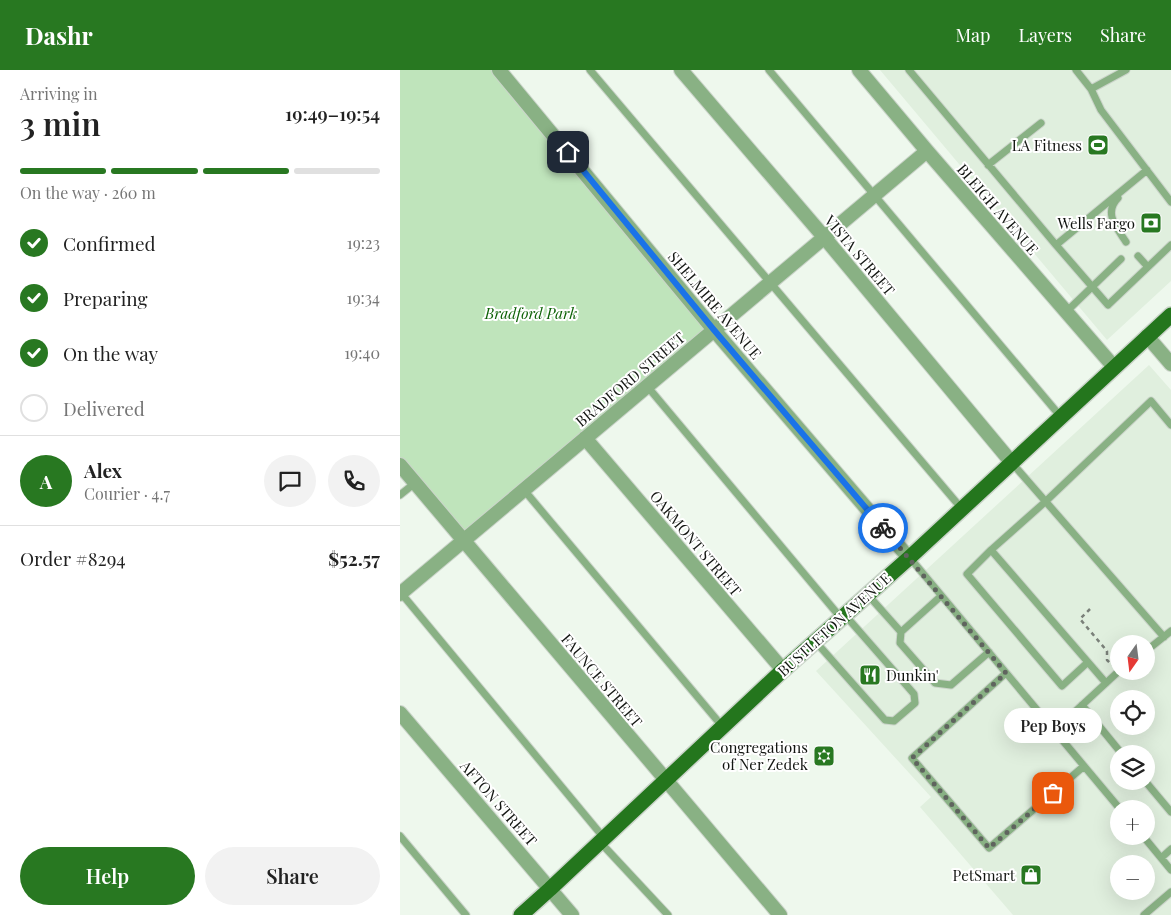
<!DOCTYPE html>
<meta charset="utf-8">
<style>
body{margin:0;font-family:"Playfair Display",serif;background:#f2f2f2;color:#222;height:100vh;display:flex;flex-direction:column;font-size:19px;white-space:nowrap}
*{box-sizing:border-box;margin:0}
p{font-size:16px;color:#767676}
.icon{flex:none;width:28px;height:28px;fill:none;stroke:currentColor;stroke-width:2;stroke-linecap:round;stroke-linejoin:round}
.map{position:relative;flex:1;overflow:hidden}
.side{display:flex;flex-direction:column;background:#fff;width:400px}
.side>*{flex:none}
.needle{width:32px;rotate:194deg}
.tools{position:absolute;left:710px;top:565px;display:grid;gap:10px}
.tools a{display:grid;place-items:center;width:45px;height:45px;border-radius:50%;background:#fff;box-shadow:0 5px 20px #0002;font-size:25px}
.pin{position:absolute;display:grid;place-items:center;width:42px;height:42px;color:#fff;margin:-21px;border-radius:10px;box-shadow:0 2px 8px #0006}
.courier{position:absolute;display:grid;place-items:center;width:50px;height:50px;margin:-25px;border:4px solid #1a73e8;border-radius:50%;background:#fff;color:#222;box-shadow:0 1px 6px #0007}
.bubble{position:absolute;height:35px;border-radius:18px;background:#fff;box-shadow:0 5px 20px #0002;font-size:16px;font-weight:600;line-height:35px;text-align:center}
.overview em{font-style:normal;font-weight:600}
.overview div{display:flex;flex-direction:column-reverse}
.overview{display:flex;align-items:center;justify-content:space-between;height:85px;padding:0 20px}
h1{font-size:32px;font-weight:600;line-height:38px}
.bar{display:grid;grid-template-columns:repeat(4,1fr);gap:8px 5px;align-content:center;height:60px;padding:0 20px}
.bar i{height:6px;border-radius:4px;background:#e0e0e0}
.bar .selected{background:#287821}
.bar p{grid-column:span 4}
.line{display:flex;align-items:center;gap:12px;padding:0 20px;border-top:1px solid #e0e0e0}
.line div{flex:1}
.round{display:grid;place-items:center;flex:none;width:52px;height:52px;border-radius:26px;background:#f2f2f2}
ol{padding:0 20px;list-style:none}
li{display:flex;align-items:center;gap:15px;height:55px}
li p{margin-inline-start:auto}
li .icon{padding:5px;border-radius:50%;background:#287821;color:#fff;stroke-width:4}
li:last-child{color:#767676}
li i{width:28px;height:28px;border:2px solid #e0e0e0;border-radius:50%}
.action{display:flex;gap:10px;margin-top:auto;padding:10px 20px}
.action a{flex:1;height:58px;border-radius:30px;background:#287821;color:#fff;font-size:20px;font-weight:600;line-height:58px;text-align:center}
.action a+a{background:#f2f2f2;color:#222}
header{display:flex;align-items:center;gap:30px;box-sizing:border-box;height:70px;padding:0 25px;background:#287821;color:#fff}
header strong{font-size:24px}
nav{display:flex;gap:28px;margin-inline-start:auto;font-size:18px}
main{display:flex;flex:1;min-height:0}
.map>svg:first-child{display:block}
.built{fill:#e0efde;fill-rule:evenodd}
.green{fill:#bfe4bb}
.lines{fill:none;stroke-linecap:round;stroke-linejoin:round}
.lane-casing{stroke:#cbd4ca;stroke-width:9}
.street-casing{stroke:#cbd4ca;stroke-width:16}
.primary-casing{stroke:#cbd4ca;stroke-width:18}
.path{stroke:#7a8079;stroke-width:2.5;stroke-dasharray:4 4;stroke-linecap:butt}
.lane{stroke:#89b184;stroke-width:7}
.street{stroke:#89b184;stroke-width:14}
.primary{stroke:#24761d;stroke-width:15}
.done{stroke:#5f645e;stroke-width:5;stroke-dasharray:0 9}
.route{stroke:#1a73e8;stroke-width:6}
.labels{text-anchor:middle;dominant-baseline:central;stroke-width:4;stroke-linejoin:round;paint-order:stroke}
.poi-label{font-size:15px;fill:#121511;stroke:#fff;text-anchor:end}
.street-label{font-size:15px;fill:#121511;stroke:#fff}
.park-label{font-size:15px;font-style:italic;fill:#0c6105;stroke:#fff}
</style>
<header>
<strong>Dashr</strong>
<nav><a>Map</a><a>Layers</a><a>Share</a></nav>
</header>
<main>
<section class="side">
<div class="overview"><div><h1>3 min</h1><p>Arriving in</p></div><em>19:49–19:54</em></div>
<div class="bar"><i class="selected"></i><i class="selected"></i><i class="selected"></i><i></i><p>On the way · 260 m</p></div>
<ol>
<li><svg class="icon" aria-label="check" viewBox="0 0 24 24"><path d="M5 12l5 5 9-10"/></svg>Confirmed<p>19:23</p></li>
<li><svg class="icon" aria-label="check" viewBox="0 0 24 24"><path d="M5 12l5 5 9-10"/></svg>Preparing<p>19:34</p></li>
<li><svg class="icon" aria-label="check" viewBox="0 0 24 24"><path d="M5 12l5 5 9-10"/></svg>On the way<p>19:40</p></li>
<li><i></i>Delivered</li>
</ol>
<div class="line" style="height:90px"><b class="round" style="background:#287821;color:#fff">A</b><div><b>Alex</b><p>Courier · 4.7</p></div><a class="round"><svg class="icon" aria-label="chat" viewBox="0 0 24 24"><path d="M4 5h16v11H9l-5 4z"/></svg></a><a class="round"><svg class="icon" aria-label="phone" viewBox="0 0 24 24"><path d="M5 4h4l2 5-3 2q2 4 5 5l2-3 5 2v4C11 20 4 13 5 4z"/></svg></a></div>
<div class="line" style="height:65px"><div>Order #8294</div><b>$52.57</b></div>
<div class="action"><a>Help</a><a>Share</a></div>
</section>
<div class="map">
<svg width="771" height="845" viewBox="0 0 771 845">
<rect width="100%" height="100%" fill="#eef8ed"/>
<path class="built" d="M480,0H771V211L707,270Z
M749,295L771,320V845H613L520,737L531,727L416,601ZM719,574H746V601H719ZM719,629H746V656H719ZM719,684H746V711H719ZM719,739H746V766H719ZM719,794H746V821H719Z"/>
<path class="green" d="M0,0H99L314,260L64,470L0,395Z"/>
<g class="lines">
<g class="lane-casing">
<path id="lane" d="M190,0L562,439
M369,0L661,347
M509,0L656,175L747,100
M676,0L691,19
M726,0L691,19L701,40L771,132
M588,95L641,53
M718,128C703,143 717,158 726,172
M656,175L708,235L771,175
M738,186L748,197
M666,242L721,189
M247,316L441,548
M612,393L764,567
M124,420L322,656
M0,425L15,413
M591,480L645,432L751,331L771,355
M510,488L720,739
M1,523L204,768
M468,525L501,562L541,526
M501,562L500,573L535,613L551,615L589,582
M415,571L485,650L494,651L515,633L514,624L445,545
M746,581L771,561
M688,592L662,616L567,504L591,480L706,613
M606,603L512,688L589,778L684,696
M682,635L722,684
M654,661L719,601
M745,711L771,742
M0,766L66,845
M743,766L771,800
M200,772L268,845
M761,788L771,779
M744,845L771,822"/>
</g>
<g class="street-casing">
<path id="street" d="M99,0L314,260L509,488
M281,0L424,167L612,393
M459,0L527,81L714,297
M747,266L771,294
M185,368L383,600
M0,395L380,845
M0,524L527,81
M0,643L172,845"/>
</g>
<g class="primary-casing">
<path id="primary" d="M121,845L150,819L383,600L509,488L771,245"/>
</g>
<path class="path" d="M690,539L680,549L707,581V590L712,595"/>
<use href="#lane" class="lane"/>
<use href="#street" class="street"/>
<use href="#primary" class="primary"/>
</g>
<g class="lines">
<path class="done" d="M483,458L606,603L512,688L589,778L653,723"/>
<path class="route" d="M168,82L314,260L483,458"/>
</g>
<defs>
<g id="stadium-square" transform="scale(1.125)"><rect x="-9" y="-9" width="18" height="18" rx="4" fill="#287821" stroke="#fff"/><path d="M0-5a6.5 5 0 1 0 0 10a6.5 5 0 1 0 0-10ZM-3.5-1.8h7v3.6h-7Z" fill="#fff"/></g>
<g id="bank-square" transform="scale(1.125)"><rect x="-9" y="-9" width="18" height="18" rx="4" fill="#287821" stroke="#fff"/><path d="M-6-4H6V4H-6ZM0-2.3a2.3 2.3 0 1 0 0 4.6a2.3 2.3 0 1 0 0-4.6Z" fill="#fff"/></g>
<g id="restaurant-square" transform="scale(1.125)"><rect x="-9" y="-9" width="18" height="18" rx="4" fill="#287821" stroke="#fff"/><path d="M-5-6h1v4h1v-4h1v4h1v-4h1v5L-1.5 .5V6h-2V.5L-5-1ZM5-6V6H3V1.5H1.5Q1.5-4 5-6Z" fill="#fff"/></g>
<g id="synagogue-square" transform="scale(1.125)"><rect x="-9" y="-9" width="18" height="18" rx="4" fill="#287821" stroke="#fff"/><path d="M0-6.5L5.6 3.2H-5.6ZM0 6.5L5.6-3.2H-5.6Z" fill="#fff"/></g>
<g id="shop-square" transform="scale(1.125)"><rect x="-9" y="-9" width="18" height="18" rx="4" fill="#287821" stroke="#fff"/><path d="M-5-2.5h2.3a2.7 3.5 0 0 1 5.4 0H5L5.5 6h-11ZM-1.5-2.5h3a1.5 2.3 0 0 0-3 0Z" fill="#fff"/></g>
</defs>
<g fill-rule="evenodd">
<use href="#stadium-square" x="698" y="75"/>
<use href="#bank-square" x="751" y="153"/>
<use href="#restaurant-square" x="470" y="605"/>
<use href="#synagogue-square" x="424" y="686"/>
<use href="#shop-square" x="631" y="805"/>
</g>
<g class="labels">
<g class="poi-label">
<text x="682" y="75">LA Fitness</text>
<text x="735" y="153">Wells Fargo</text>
<text x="486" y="605" text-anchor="start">Dunkin'</text>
<text x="408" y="677">Congregations<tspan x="408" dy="17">of Ner Zedek</tspan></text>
<text x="615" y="805">PetSmart</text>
</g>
<g class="street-label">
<text transform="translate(598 139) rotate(49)">BLEIGH AVENUE</text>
<text transform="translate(460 185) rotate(50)">VISTA STREET</text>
<text transform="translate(315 235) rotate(50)">SHELMIRE AVENUE</text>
<text transform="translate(230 309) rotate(-40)">BRADFORD STREET</text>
<text transform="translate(296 473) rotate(50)">OAKMONT STREET</text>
<text transform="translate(434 554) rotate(-42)">BUSTLETON AVENUE</text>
<text transform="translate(202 610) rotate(50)">FAUNCE STREET</text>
<text transform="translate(99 733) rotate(49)">AFTON STREET</text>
</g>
<g class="park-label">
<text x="131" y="243">Bradford Park</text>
</g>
</g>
</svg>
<div class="tools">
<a><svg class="needle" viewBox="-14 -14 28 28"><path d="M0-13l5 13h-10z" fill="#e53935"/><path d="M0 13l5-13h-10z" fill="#767676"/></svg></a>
<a><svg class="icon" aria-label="locate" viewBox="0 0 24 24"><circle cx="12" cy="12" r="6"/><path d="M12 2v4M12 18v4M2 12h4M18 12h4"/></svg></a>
<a><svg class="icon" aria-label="layers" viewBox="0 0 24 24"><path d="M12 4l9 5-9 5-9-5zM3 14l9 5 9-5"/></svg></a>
<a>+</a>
<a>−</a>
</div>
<div class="pin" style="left:653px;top:723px;background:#ea580c"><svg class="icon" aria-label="bag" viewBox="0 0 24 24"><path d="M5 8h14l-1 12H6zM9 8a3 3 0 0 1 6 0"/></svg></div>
<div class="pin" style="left:168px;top:82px;background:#1f2937"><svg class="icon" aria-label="home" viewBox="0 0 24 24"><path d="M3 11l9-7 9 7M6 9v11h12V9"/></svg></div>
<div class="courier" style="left:483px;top:458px"><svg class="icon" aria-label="bike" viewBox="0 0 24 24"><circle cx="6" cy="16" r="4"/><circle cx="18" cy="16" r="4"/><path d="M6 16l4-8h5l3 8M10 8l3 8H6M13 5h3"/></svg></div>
<div class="bubble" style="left:604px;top:638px;width:98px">Pep Boys</div>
</div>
</main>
